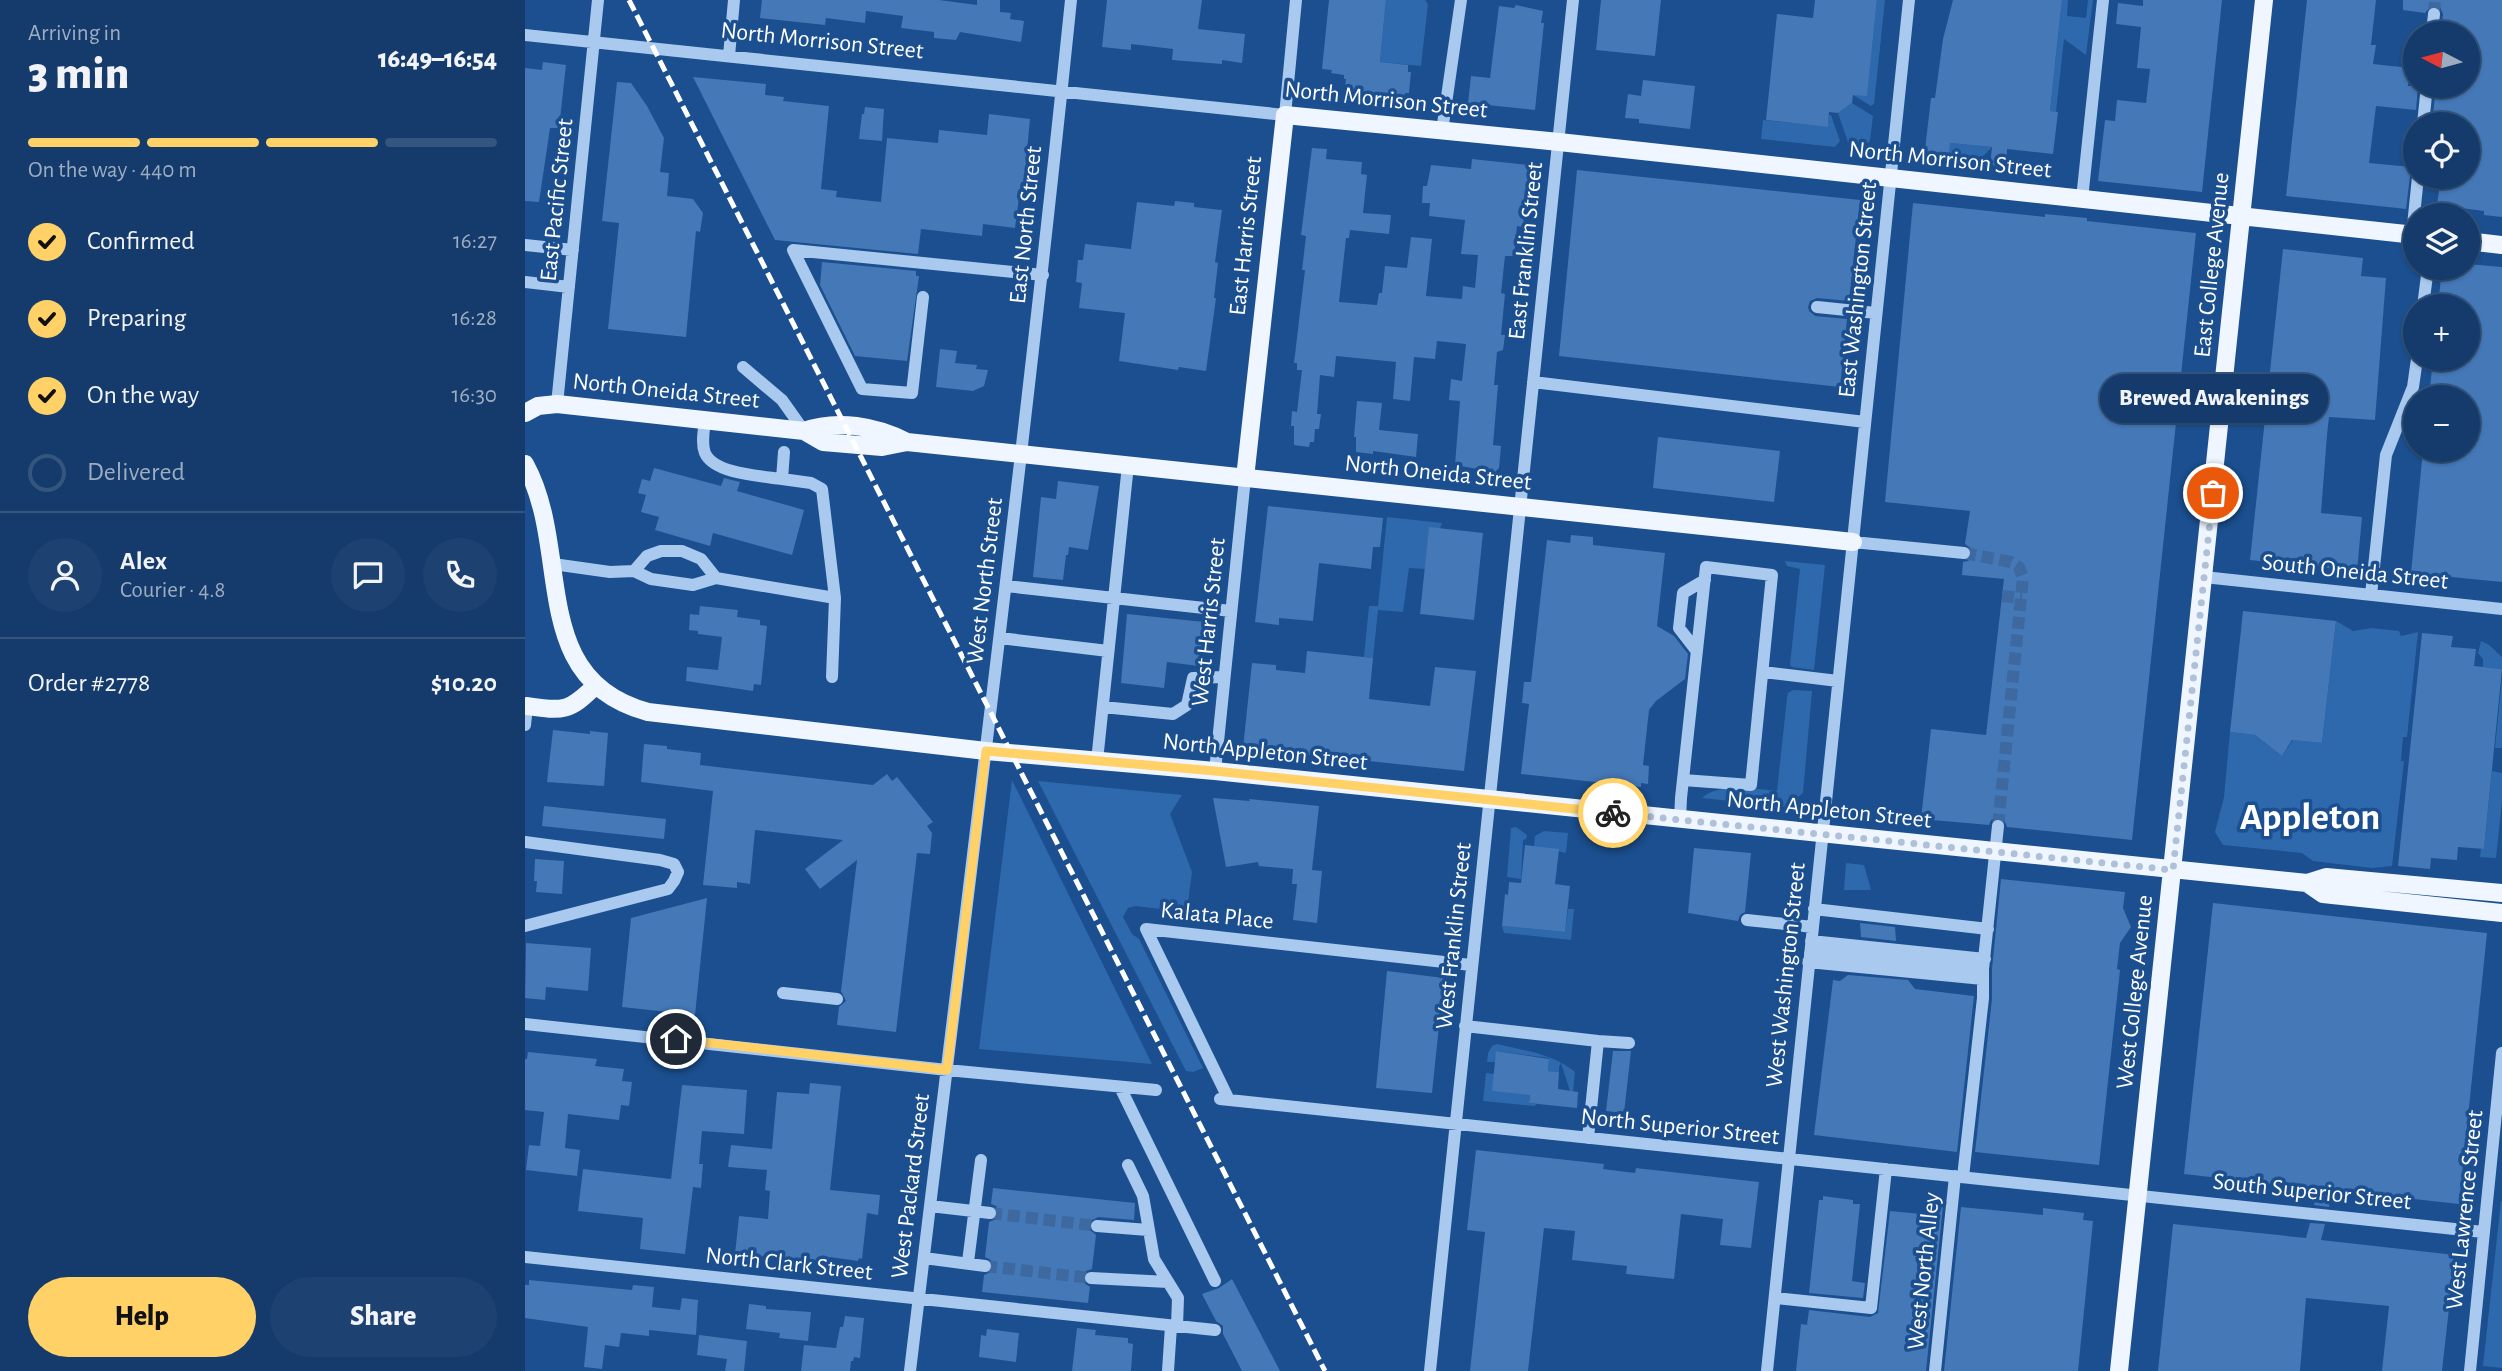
<!DOCTYPE html>
<meta charset="utf-8">
<style>
body{margin:0;font-family:"Alegreya Sans",sans-serif;background:#1d4271;color:#f1f3f6;height:100vh;display:flex;flex-direction:column;font-size:26px;white-space:nowrap}
*{box-sizing:border-box;margin:0}
p{font-size:23px;color:#9dadc1}
.icon{flex:none;width:38px;height:38px;fill:none;stroke:currentColor;stroke-width:2;stroke-linecap:round;stroke-linejoin:round}
.map{position:relative;flex:1;overflow:hidden}
.sheet{display:flex;flex-direction:column;background:#143b6b;width:525px}
.sheet>*{flex:none}
.needle{width:46px;rotate:276deg}
.tools{position:absolute;left:1878px;top:21px;display:grid;gap:14px}
.tools a{display:grid;place-items:center;width:77px;height:77px;border-radius:50%;background:#143b6b;box-shadow:0 2px 5px #0004,0 0 0 2px #33557e;font-size:35px}
.pin{position:absolute;display:grid;place-items:center;width:60px;height:60px;color:#fff;margin:-30px;border:4px solid #fff;border-radius:50%;box-shadow:0 2px 7px #0007}
.courier{position:absolute;display:grid;place-items:center;width:70px;height:70px;margin:-35px;border:5px solid #ffd166;border-radius:50%;background:#fff;color:#222;box-shadow:0 2px 9px #0007}
.bubble{position:absolute;height:49px;border-radius:24px;background:#143b6b;box-shadow:0 2px 5px #0004,0 0 0 2px #33557e;font-size:23px;font-weight:800;line-height:49px;text-align:center}
.summary em{font-style:normal;font-weight:800}
.summary div{display:flex;flex-direction:column-reverse}
.summary{display:flex;align-items:center;justify-content:space-between;height:119px;padding:0 28px}
h1{font-size:46px;font-weight:800;line-height:52px}
.bar{display:grid;grid-template-columns:repeat(4,1fr);gap:10px 7px;align-content:center;height:84px;padding:0 28px}
.bar i{height:9px;border-radius:5px;background:#33557e}
.bar .selected{background:#ffd166}
.bar p{grid-column:span 4}
.line{display:flex;align-items:center;gap:18px;padding:0 28px;border-top:2px solid #33557e}
.line div{flex:1}
.round{display:grid;place-items:center;flex:none;width:74px;height:74px;border-radius:37px;background:#1d4271}
ol{padding:0 28px;list-style:none}
li{display:flex;align-items:center;gap:21px;height:77px}
li p{margin-inline-start:auto}
li .icon{padding:7px;border-radius:50%;background:#ffd166;color:#111;stroke-width:4}
li:last-child{color:#9dadc1}
li i{width:38px;height:38px;border:4px solid #33557e;border-radius:50%}
.button{display:flex;gap:14px;margin-top:auto;padding:14px 28px}
.button a{flex:1;height:80px;border-radius:42px;background:#ffd166;color:#111;font-size:28px;font-weight:800;line-height:80px;text-align:center}
.button a+a{background:#1d4271;color:#f1f3f6}
main{display:flex;flex:1;min-height:0}
.map>svg:first-child{display:block}
.green{fill:#2e69ad}
.building{fill:#4478b7}
.lines{fill:none;stroke-linecap:round;stroke-linejoin:round}
.minor-tunnel{stroke:#3d69a0;stroke-width:12;stroke-dasharray:12 6;stroke-linecap:butt}
.minor{stroke:#a9c9ee;stroke-width:12}
.major{stroke:#f0f6ff;stroke-width:18}
.rail{stroke:#fff;stroke-width:5;stroke-dasharray:12 5;stroke-linecap:butt}
.done{stroke:#afc1d8;stroke-width:7;stroke-dasharray:0 12.6}
.route{stroke:#ffd166;stroke-width:9}
.labels{text-anchor:middle;dominant-baseline:central;stroke-width:7;stroke-linejoin:round;paint-order:stroke}
.street-label{font-size:24px;fill:#fff;stroke:#1b4f8f}
.town-label{font-size:38px;font-weight:bold;fill:#fff;stroke:#1b4f8f}
</style>
<main>
<section class="sheet">
<div class="summary"><div><h1>3 min</h1><p>Arriving in</p></div><em>16:49–16:54</em></div>
<div class="bar"><i class="selected"></i><i class="selected"></i><i class="selected"></i><i></i><p>On the way · 440 m</p></div>
<ol>
<li><svg class="icon" aria-label="check" viewBox="0 0 24 24"><path d="M5 12l5 5 9-10"/></svg>Confirmed<p>16:27</p></li>
<li><svg class="icon" aria-label="check" viewBox="0 0 24 24"><path d="M5 12l5 5 9-10"/></svg>Preparing<p>16:28</p></li>
<li><svg class="icon" aria-label="check" viewBox="0 0 24 24"><path d="M5 12l5 5 9-10"/></svg>On the way<p>16:30</p></li>
<li><i></i>Delivered</li>
</ol>
<div class="line" style="height:126px"><a class="round"><svg class="icon" aria-label="person" viewBox="0 0 24 24"><circle cx="12" cy="8" r="4"/><path d="M4 21q1-7 8-7t8 7"/></svg></a><div><b>Alex</b><p>Courier · 4.8</p></div><a class="round"><svg class="icon" aria-label="chat" viewBox="0 0 24 24"><path d="M4 5h16v11H9l-5 4z"/></svg></a><a class="round"><svg class="icon" aria-label="phone" viewBox="0 0 24 24"><path d="M5 4h4l2 5-3 2q2 4 5 5l2-3 5 2v4C11 20 4 13 5 4z"/></svg></a></div>
<div class="line" style="height:91px"><div>Order #2778</div><b>$10.20</b></div>
<div class="button"><a>Help</a><a>Share</a></div>
</section>
<div class="map">
<svg width="1977" height="1371" viewBox="0 0 1977 1371">
<rect width="100%" height="100%" fill="#1b4f8f"/>
<path class="green" d="M861,0H900L903,4L896,66L855,62Z
M1352,0H1360L1349,104L1346,106L1328,95L1342,93Z
M1537,0H1543L1542,16L1561,18L1563,0H1568L1561,55L1539,39L1531,112L1525,111Z
M1327,103L1348,116L1345,141L1335,149L1325,148L1313,113Z
M1304,115H1306L1315,141L1310,147L1236,139L1238,120L1298,126L1303,124Z
M1425,143L1467,147L1457,157L1455,164L1424,161Z
M862,517L917,523L900,569L884,568L878,612L853,610L848,658L839,657L844,606H853Z
M1260,561L1300,565L1289,670L1267,667L1265,665L1275,569L1262,566Z
M1811,621L1828,631L1847,628L1874,631L1876,636L1893,632L1882,737H1878L1876,761H1879L1867,866L1847,868L1788,861L1777,853L1698,845L1690,832L1699,797L1705,732L1730,735L1757,756L1768,740L1797,743Z
M1956,641L1964,645L1977,657V669L1958,667V659L1953,653Z
M1977,679V748H1970Z
M1268,690L1287,691L1278,793L1262,807L1177,798C1194,782 1230,789 1252,791L1262,698L1263,693Z
M1967,771L1977,773V801L1971,858L1955,857L1956,849H1959Z
M487,780L627,1064L454,1049Z
M513,781L657,795L645,814L667,872L662,910L659,912L611,906L603,908L598,917L607,934L614,939L678,1068L668,1072L661,1071Z
M991,827L1002,835L1001,839L998,840L996,879L982,877L986,828Z
M1019,831L1043,833L1041,853L1009,846L1010,836Z
M1321,863L1339,865L1346,890H1319Z
M1043,909H1049L1046,940L979,933L977,926L1040,932Z
M972,1044C1000,1051 1027,1053 1050,1072L1048,1091H1045L1036,1063L1034,1067V1072L1023,1071L1024,1058L972,1051L970,1062H962L963,1053L967,1046Z
M961,1073L969,1074L1005,1095L1004,1103L1011,1104L1010,1106L958,1101Z
M1976,1201L1977,1202V1368L1958,1366Z"/>
<path class="building" d="M237,0H414L452,5V0H475V12L486,13L485,19L499,21L496,42L435,32L431,40L409,38V32L376,28L378,16L341,11L340,23L301,18L300,25L235,18Z
M582,0H677L673,29L720,34L717,63L697,60V64L647,60L648,49L606,44V50L577,47Z
M804,0H861L855,62L883,65V72H886L884,93H880L879,97L819,93L821,79H819V75L806,73L807,70L797,69Z
M1076,0H1136L1130,56L1071,50Z
M1290,0H1352L1342,96L1328,95L1327,103L1313,113L1304,112L1303,127L1241,120L1252,14L1288,18Z
M1428,0H1537L1525,111L1533,112L1528,154L1482,149L1481,167L1465,165L1467,147L1425,143L1424,161L1399,158L1406,98H1410L1418,39Z
M1618,0H1697L1677,192L1573,181L1580,120L1590,121L1592,100L1621,103L1625,69L1612,68L1616,27L1591,24L1593,3L1618,6Z
M1782,0H1851L1846,45H1851L1848,64L1885,68L1883,86H1893L1891,110L1851,106L1844,163L1886,167L1881,209L1761,196Z
M1878,0H1977V217L1959,215V211L1912,205L1916,177H1942V124H1907L1911,86H1942V33H1916L1918,14L1915,7L1906,6L1900,13L1878,10Z
M991,5L1018,11L1016,23H1019L1010,110L943,103L946,76L965,78L974,6L989,8Z
M18,62L41,65L34,128H25L14,202L0,201V68L17,70Z
M168,77L241,84L240,95L259,97L258,101L304,106L296,189L312,191L311,197L356,202L362,138L413,143L414,130L462,135L464,114L505,119L499,182H496L490,228L458,224L457,236L396,229L393,254L250,240Z
M1118,80L1170,86L1165,129L1114,123V119L1100,118L1103,94L1116,96Z
M92,82L106,83L122,106L139,138L135,172L144,173L142,196L168,199L178,213L175,232L171,231L161,337L83,329L94,223L77,221Z
M340,107L359,109L357,141L334,139L337,114H339Z
M787,148L802,149L801,159L837,162L836,174L842,175L838,213L866,215L864,234L825,230L824,238H821L814,302L852,305L854,293H857L860,266L882,268L886,237L907,239L901,296L937,299L938,286L950,288L953,255L936,254L940,220L904,216L905,203H897L898,186H902L906,165L946,169L947,159L1004,165L998,227L992,226L989,256H980L976,293L980,294L976,335H980L978,350L972,352L969,385H973L968,445L976,446L974,468L956,486L958,470L930,465L935,401L924,400L926,379L937,381L941,344L912,341L910,359L889,357L885,401L868,399L871,362L811,356L809,377L795,375L792,414H796L794,429H790L789,442H785L784,447L769,445V426H766L767,411L772,412L777,370H772V363H769L780,270H777L781,236L776,235Z
M1052,170L1335,200L1324,301L1292,298L1285,301L1283,307L1284,311L1290,316L1322,319L1315,387L1034,356Z
M650,201L669,203V207L697,210L690,262L693,263L689,298H691L681,371L654,367L653,370L594,361L600,313L554,308L557,283L551,282L553,260H558L560,244L606,249L612,202L649,206Z
M1388,203L1520,217V214L1562,218V221L1671,233L1607,840L1482,827L1479,819L1473,817L1466,820L1464,825L1396,819L1406,729L1461,735L1479,579L1437,575L1438,562L1443,561L1448,555L1447,549L1440,544L1445,511L1360,502Z
M1758,249L1838,258L1836,276L1861,278L1850,420L1804,417L1802,435L1796,513L1837,517L1832,571L1725,560Z
M297,262L391,271V276H394L382,361L330,356L295,285Z
M1942,264L1977,267V582L1886,573L1898,450H1942V397H1904L1908,359H1942V306H1913L1917,268H1942Z
M415,349L432,351L430,363L452,365L451,369L463,370L459,386L448,391L411,387Z
M832,401L857,403L854,430L893,434L891,457L848,451V454L831,452V437H829Z
M1133,437L1255,451L1249,502L1128,488Z
M129,468L196,486L199,478L215,482L212,491L279,510L267,555L188,533L185,546L130,530L134,517L116,512L121,495L113,493L117,479L125,481Z
M533,481L574,486L563,550L544,547L543,555H541L538,580L508,577L516,497L531,499Z
M743,506L858,518L855,547H848L846,569L794,563L788,621L754,618V625L730,622Z
M904,527L958,533L949,620L895,614Z
M1046,535L1068,537V545L1140,553L1132,626L1149,636L1163,654L1160,679L1131,701L1124,710L1118,765L1124,766L1123,784L1116,783V787L996,774L1004,704L997,703L999,682H1006L1022,540L1045,543Z
M175,606L213,610L212,617L235,620V625L242,626L236,685L229,684L228,691L161,681L162,667L193,670L197,637L173,634V631L164,630L165,614L174,615Z
M1718,611L1811,621L1797,743L1767,740L1757,756L1730,735L1705,732Z
M602,614L679,622L674,666L642,662L639,688L596,683Z
M1897,633L1928,636L1926,647L1951,649L1949,666L1977,669L1959,849L1933,847L1932,860L1906,858L1905,869L1873,866Z
M782,651L848,658L844,699L905,706L910,667L951,671L939,771L718,748L727,663L751,665V670L780,673Z
M28,730L65,734V731L83,733L79,786L22,782Z
M119,744L142,746V749L176,753L175,765L348,785L362,774L367,781L372,777L408,822L402,826L407,833L405,854L392,853L371,1032L312,1025L314,1007L321,1001L316,991L332,860L295,889L280,869L318,840L230,830L225,884L212,882V888L178,885L188,791L116,782Z
M688,798L725,801L724,799L794,806L787,870L797,871L792,923L768,920L772,884H767L768,869L734,866L733,862L701,867Z
M19,806L141,819L139,839L17,826Z
M1000,845L1034,849L1030,884L1045,886L1040,932L977,926L980,894L983,895L984,882L996,883Z
M1169,848L1226,853L1220,912L1215,915L1213,921L1163,913Z
M10,859L39,861L37,894L11,892L12,881H9Z
M1476,879L1600,892L1598,908L1606,927L1595,943L1592,969L1595,970L1574,1165L1450,1152L1467,999V969Z
M182,898L170,1015L97,1007L106,918Z
M1688,903L1962,933L1934,1204L1807,1190L1804,1207L1789,1205L1792,1189L1659,1174Z
M1335,923L1370,927L1371,941L1336,937Z
M1,943L66,948L63,991L21,987L20,1000L0,998Z
M862,971L919,978L907,1093L851,1088Z
M1323,975L1383,980L1390,989L1449,996L1432,1152L1289,1135L1308,980L1315,981Z
M971,1051L1024,1059L1023,1071L1034,1072L1033,1089L1053,1092L1052,1108L1004,1103L1005,1095L967,1091Z
M1088,1051H1106L1099,1113L1081,1111Z
M3,1052L72,1059L70,1066L99,1069L97,1081L107,1082L104,1106L96,1105L94,1120L43,1114L40,1148L55,1150L52,1176L1,1170L4,1145L15,1146L19,1112L0,1110V1059H2Z
M285,1083L316,1086L305,1190L355,1195L353,1215L342,1213L337,1259L334,1258L333,1261L305,1257L303,1265L281,1263L282,1260L210,1254L214,1216L243,1219L245,1191L240,1190L242,1170L203,1167L206,1145L247,1149L252,1092L284,1094Z
M157,1085L222,1090L219,1134L177,1131L174,1164H178L176,1188L168,1187L160,1254L115,1249L118,1218L53,1211L58,1169L146,1179Z
M951,1150L1079,1164L1078,1169L1110,1173L1111,1168L1234,1182L1226,1248L1195,1245L1198,1219L1156,1214L1149,1279L1101,1274L1102,1266L1047,1260L1050,1231L1019,1228L1003,1371H945L960,1232L942,1230Z
M468,1188L610,1203L609,1220L573,1217L564,1222V1229L571,1235L567,1269L561,1271L557,1277L559,1283L565,1287L563,1303L457,1292L459,1275L466,1272L469,1266L466,1260L460,1257L464,1222L472,1219L474,1213L471,1206L466,1204Z
M1298,1196L1328,1200V1204H1335L1327,1281L1340,1283L1338,1298L1284,1293L1294,1200H1298Z
M1408,1205L1418,1206L1401,1371H1271L1276,1324L1282,1325L1284,1310L1345,1317L1353,1313L1365,1211L1407,1215Z
M1436,1207L1518,1215V1208L1559,1213L1558,1220L1568,1221L1553,1371H1419Z
M1785,1223L1800,1224L1796,1240L1930,1255L1917,1371H1857L1864,1306L1781,1298L1775,1371H1633L1648,1224L1781,1238Z
M707,1279L755,1371H717L698,1334V1326L691,1321L677,1294L694,1288Z
M4,1280L107,1290L108,1285L129,1287L127,1307L155,1310L157,1298L173,1300L171,1335L124,1330V1336L96,1333L94,1347L80,1345L77,1369L59,1367L63,1327L0,1318V1285H4Z
M224,1304L241,1306V1309L286,1312L283,1341L254,1338L255,1333L221,1329Z
M320,1316L339,1318L335,1358L329,1357L328,1361H326L325,1371H276L279,1345L311,1348L315,1327H318Z
M552,1328L571,1330L570,1335L603,1338V1343L608,1344L606,1371H547Z
M462,1329L494,1333L491,1362L454,1357L456,1335L461,1336Z
M174,1335L222,1341L219,1371H200L202,1359L172,1355Z"/>
<g class="lines">
<path class="minor-tunnel" d="M1909,14L1910,0
M1439,553L1486,562L1494,567L1498,578L1473,826
M1477,596L1497,598
M465,1213L572,1226
M460,1266L566,1278"/>
<path class="minor" d="M1907,33L1909,14
M0,35L760,115L771,0
M204,56L209,0
M1898,124L1902,86
M917,131L936,0
M1557,199L1578,0
M1887,235L1893,177
M0,245L48,250
M0,282L44,287
M398,297L387,393L337,389L268,250L518,275
M1898,306L1903,268
M1292,307L1351,313
M218,367L257,400L279,431
M1008,382L1340,422
M32,404L73,0
M180,420C179,430 176,443 180,453C189,474 236,476 257,479
M259,452L257,479L286,483L297,489L310,598L307,677
M1328,542L1439,553
M28,564L85,572L109,571L126,579L168,585L191,578L310,598
M109,571L122,556L136,551H157L176,559L191,578
M1679,577L1977,609
M481,586L706,611
M1846,595L1861,455L1888,387L1892,359
M475,638L583,651
M1171,650L1154,628L1158,593L1180,580
M1238,672L1313,681
M0,705L2,706L0,725
M578,707L648,714L662,705L668,678L699,677
M572,761L603,465
M690,771L720,478
M1155,819L1156,798L1181,567L1247,575L1226,785L1158,780
M0,842L135,860L149,864L153,872L149,881L143,889L0,926
M1289,909L1463,929
M1222,920L1288,927
M1286,941L1460,959
M1285,953L1458,969
M1283,962L1458,979
M258,993L312,999
M0,1024L422,1070L631,1090
M940,1026L1073,1041L1063,1138
M1073,1041L1104,1043
M595,1087L690,1281
M695,1099L1958,1232
M704,1100L621,929L946,965
M603,1165L618,1196L629,1259L653,1298L652,1326
M1438,1177L1458,998V969L1473,826
M405,1206L465,1213
M572,1226L623,1230
M0,1257L690,1330
M399,1258L460,1266
M443,1262L456,1160
M566,1278L643,1282
M1250,1298L1346,1308L1361,1169
M385,1371C440,914 499,458 546,0
M643,1371L646,1326
M905,1371L1048,0
M1242,1371L1384,0
M1410,1371L1430,1176
M1945,1371L1977,1053"/>
<path class="major" d="M1942,241L1977,245
M0,413L13,406L32,404L279,431L298,442L357,447L382,442L1328,542
M279,431C312,419 351,426 382,442
M0,464C48,551 1,679 123,712L461,751L690,771L1782,883L1801,877L1977,893
M720,478L760,115L1034,142L1890,235
M2,706C38,711 44,712 70,686
M1782,883L1798,894L1977,913
M1594,1371L1739,0"/>
<path class="rail" d="M104,0L800,1371"/>
</g>
<g class="lines">
<path class="done" d="M1088,813L1648,870L1688,493"/>
<path class="route" d="M151,1039L422,1070L461,751L690,771L1088,813"/>
</g>
<g class="labels">
<g class="street-label">
<text transform="translate(297 41) rotate(6)">North Morrison Street</text>
<text transform="translate(861 100) rotate(6)">North Morrison Street</text>
<text transform="translate(1425 160) rotate(6)">North Morrison Street</text>
<text transform="translate(32 200) rotate(-84)">East Pacific Street</text>
<text transform="translate(501 225) rotate(-84)">East North Street</text>
<text transform="translate(721 236) rotate(-84)">East Harris Street</text>
<text transform="translate(1001 251) rotate(-84)">East Franklin Street</text>
<text transform="translate(1687 265) rotate(-84)">East College Avenue</text>
<text transform="translate(1333 290) rotate(-84)">East Washington Street</text>
<text transform="translate(141 391) rotate(6)">North Oneida Street</text>
<text transform="translate(913 473) rotate(6)">North Oneida Street</text>
<text transform="translate(1830 572) rotate(6)">South Oneida Street</text>
<text transform="translate(460 581) rotate(-83)">West North Street</text>
<text transform="translate(684 622) rotate(-84)">West Harris Street</text>
<text transform="translate(740 752) rotate(6)">North Appleton Street</text>
<text transform="translate(1304 810) rotate(6)">North Appleton Street</text>
<text transform="translate(692 916) rotate(6)">Kalata Place</text>
<text transform="translate(929 936) rotate(-84)">West Franklin Street</text>
<text transform="translate(1261 975) rotate(-84)">West Washington Street</text>
<text transform="translate(1610 992) rotate(-84)">West College Avenue</text>
<text transform="translate(1155 1127) rotate(6)">North Superior Street</text>
<text transform="translate(386 1186) rotate(-83)">West Packard Street</text>
<text transform="translate(1787 1192) rotate(6)">South Superior Street</text>
<text transform="translate(1940 1210) rotate(-84)">West Lawrence Street</text>
<text transform="translate(264 1264) rotate(6)">North Clark Street</text>
<text transform="translate(1399 1271) rotate(-84)">West North Alley</text>
</g>
<g class="town-label">
<text x="1785" y="818">Appleton</text>
</g>
</g>
</svg>
<div class="tools">
<a><svg class="needle" viewBox="-14 -14 28 28"><path d="M0-13l5 13h-10z" fill="#e53935"/><path d="M0 13l5-13h-10z" fill="#9dadc1"/></svg></a>
<a><svg class="icon" aria-label="locate" viewBox="0 0 24 24"><circle cx="12" cy="12" r="6"/><path d="M12 2v4M12 18v4M2 12h4M18 12h4"/></svg></a>
<a><svg class="icon" aria-label="layers" viewBox="0 0 24 24"><path d="M12 4l9 5-9 5-9-5zM3 14l9 5 9-5"/></svg></a>
<a>+</a>
<a>−</a>
</div>
<div class="pin" style="left:1688px;top:493px;background:#ea580c"><svg class="icon" aria-label="bag" viewBox="0 0 24 24"><path d="M5 8h14l-1 12H6zM9 8a3 3 0 0 1 6 0"/></svg></div>
<div class="pin" style="left:151px;top:1039px;background:#1f2937"><svg class="icon" aria-label="home" viewBox="0 0 24 24"><path d="M3 11l9-7 9 7M6 9v11h12V9"/></svg></div>
<div class="courier" style="left:1088px;top:813px"><svg class="icon" aria-label="bike" viewBox="0 0 24 24"><circle cx="6" cy="16" r="4"/><circle cx="18" cy="16" r="4"/><path d="M6 16l4-8h5l3 8M10 8l3 8H6M13 5h3"/></svg></div>
<div class="bubble" style="left:1575px;top:374px;width:228px">Brewed Awakenings</div>
</div>
</main>
